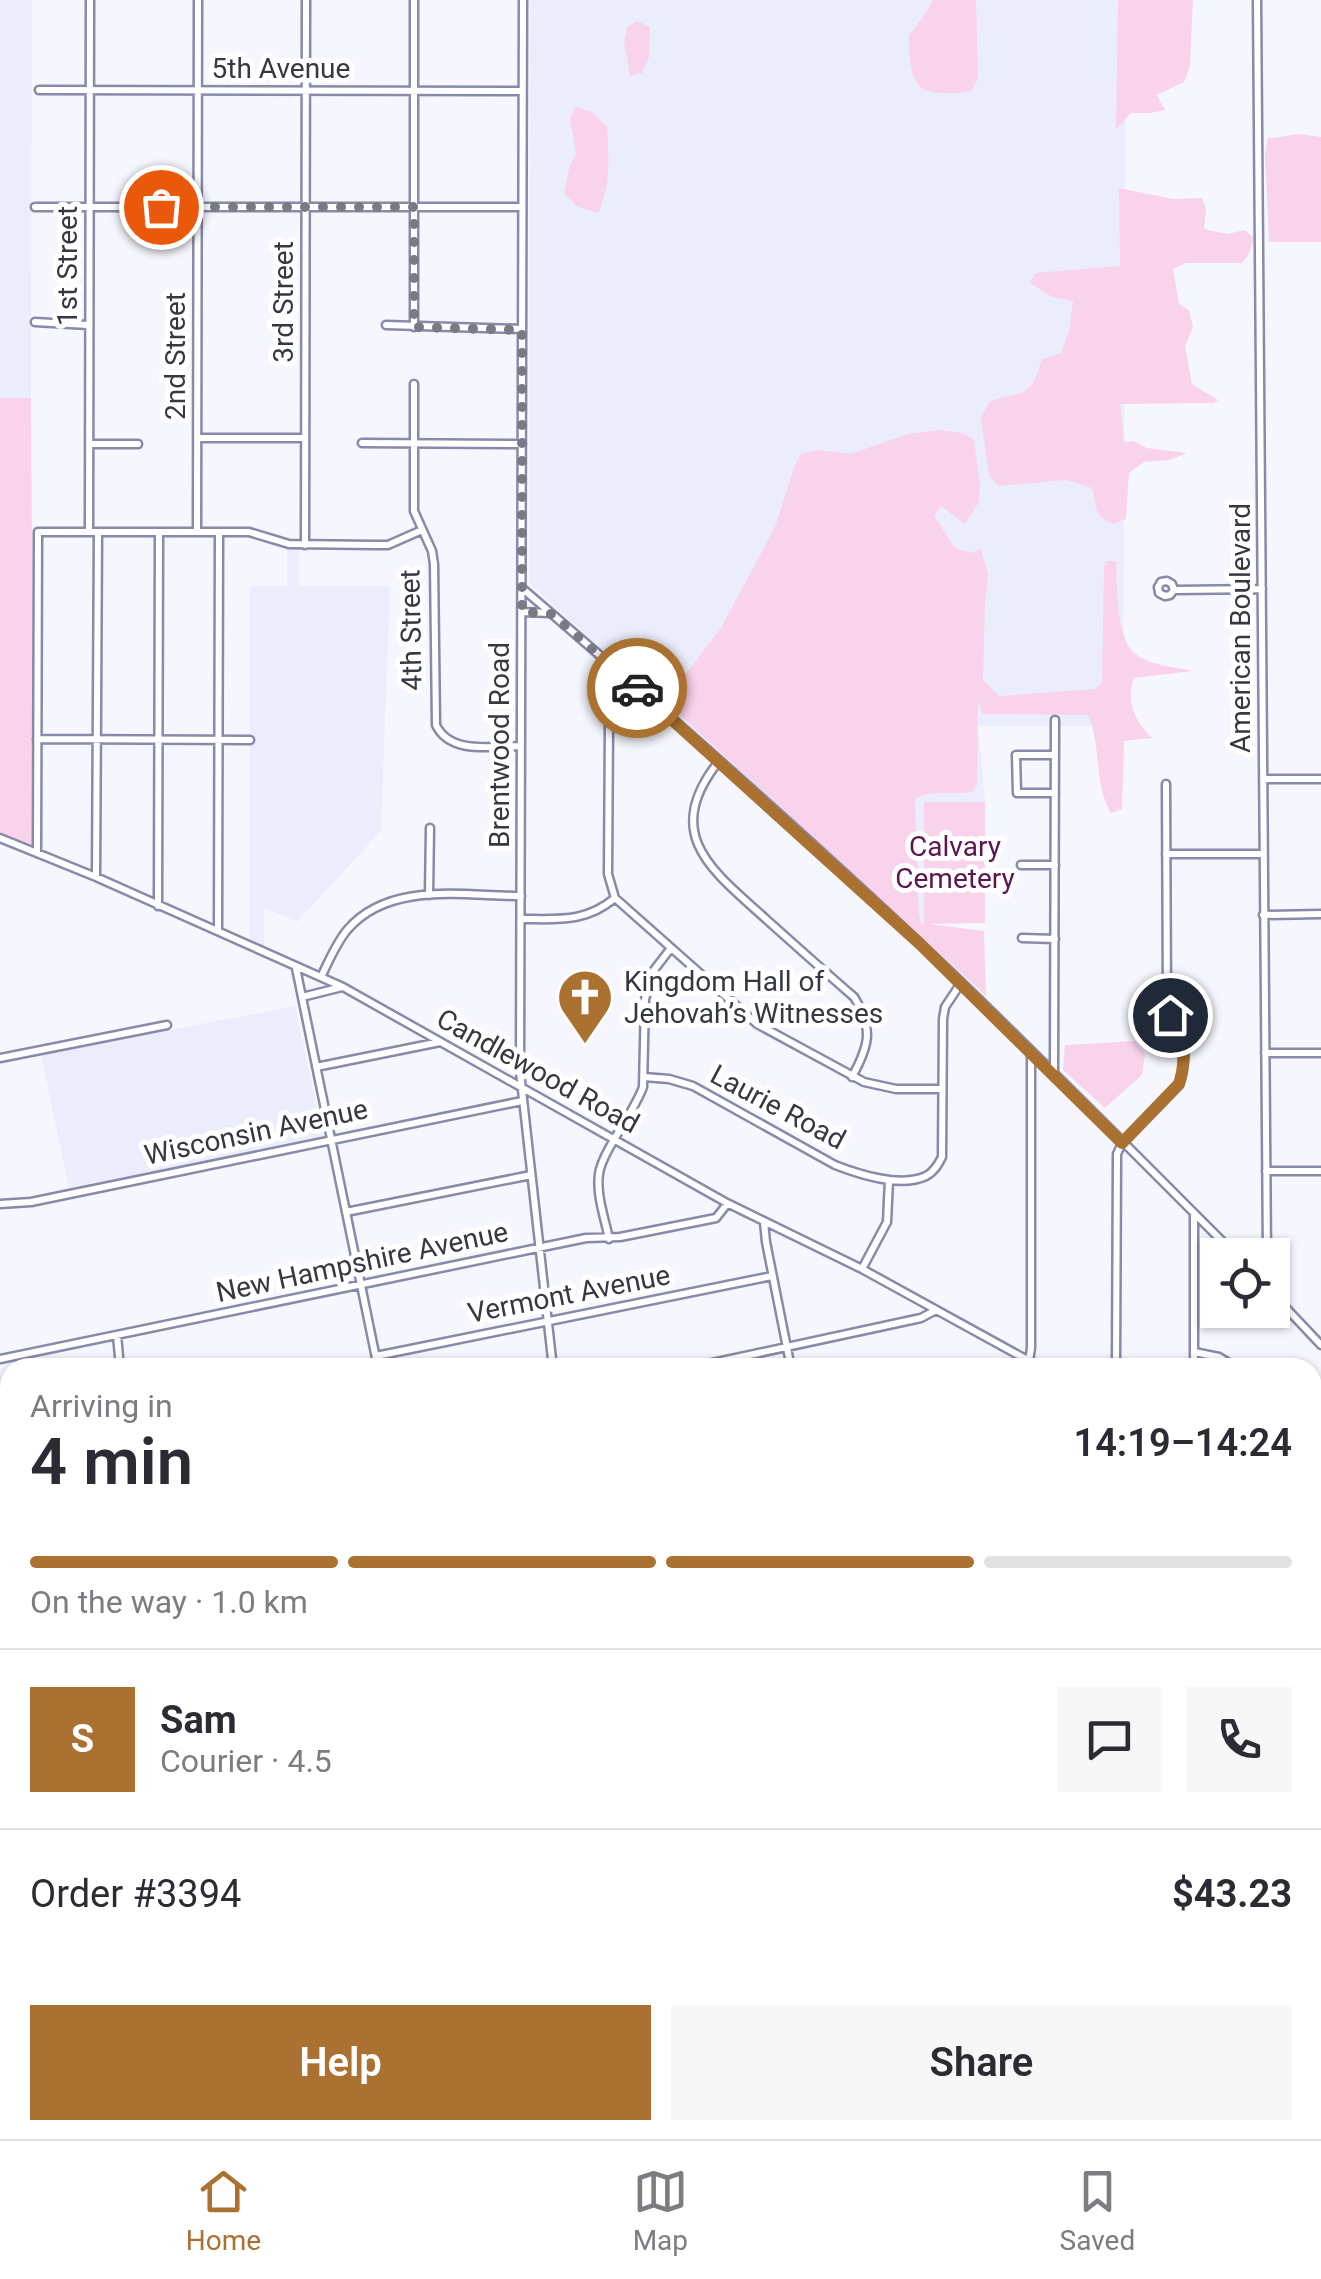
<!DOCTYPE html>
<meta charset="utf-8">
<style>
body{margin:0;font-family:Roboto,sans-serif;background:#f7f7f7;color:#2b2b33;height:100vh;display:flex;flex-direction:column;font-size:38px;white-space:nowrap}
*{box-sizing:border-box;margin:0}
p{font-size:32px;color:#7c7c81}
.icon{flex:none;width:55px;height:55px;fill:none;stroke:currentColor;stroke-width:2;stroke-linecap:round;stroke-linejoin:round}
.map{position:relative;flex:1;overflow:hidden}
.panel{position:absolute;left:0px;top:1358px;width:1322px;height:782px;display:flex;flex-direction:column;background:#fff;border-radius:30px 30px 0 0;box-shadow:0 2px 8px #0004}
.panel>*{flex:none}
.buttons{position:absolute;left:1200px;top:1238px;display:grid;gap:20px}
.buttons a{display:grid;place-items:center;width:90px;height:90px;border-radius:0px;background:#fff;box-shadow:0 2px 8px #0004;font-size:50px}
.pin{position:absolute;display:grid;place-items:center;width:85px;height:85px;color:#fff;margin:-42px;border:5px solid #fff;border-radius:50%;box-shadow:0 2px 10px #0007}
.courier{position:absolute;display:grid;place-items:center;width:100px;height:100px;margin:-50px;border:8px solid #ab7131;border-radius:50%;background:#fff;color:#222;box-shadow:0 2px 12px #0007}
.headline em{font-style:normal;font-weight:600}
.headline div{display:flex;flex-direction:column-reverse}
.headline{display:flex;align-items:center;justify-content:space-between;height:170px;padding:0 30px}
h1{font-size:65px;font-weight:600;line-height:75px}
.bar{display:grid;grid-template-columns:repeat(4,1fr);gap:15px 10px;align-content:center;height:120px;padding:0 30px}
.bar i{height:12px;border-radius:8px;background:#e1e1e2}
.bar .on{background:#ab7131}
.bar p{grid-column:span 4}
.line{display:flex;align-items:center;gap:25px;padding:0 30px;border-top:2px solid #e1e1e2}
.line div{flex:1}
.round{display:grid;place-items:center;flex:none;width:105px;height:105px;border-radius:0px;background:#f7f7f7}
.primary-button{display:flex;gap:20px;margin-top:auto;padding:20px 30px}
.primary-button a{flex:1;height:115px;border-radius:0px;background:#ab7131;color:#fff;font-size:40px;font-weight:600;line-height:115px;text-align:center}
.primary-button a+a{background:#f7f7f7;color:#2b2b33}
.tab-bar{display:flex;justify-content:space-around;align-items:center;height:140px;border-top:2px solid #e1e1e2;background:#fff;font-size:28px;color:#7c7c81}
.tab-bar a{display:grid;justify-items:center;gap:5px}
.tab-bar .on{color:#ab7131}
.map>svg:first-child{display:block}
.built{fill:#ebedfd}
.green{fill:#f9d3ec}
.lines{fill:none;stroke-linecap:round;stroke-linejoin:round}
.minor-casing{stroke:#878aa9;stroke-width:11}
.highway-casing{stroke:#4375ac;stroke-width:15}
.minor{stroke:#fff;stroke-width:6}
.highway{stroke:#4a97e5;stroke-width:10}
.done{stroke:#797a84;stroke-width:10;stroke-dasharray:0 18}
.route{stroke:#ab7131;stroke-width:12}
.labels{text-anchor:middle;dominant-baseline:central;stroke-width:10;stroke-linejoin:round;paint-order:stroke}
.street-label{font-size:28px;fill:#353743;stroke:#fff}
.park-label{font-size:28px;fill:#5c154d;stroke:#fff}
.poi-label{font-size:28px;fill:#353743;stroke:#fff;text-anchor:start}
</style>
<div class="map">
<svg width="1321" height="2139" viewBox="0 0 1321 2139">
<rect width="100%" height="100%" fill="#f6f7fe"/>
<path class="built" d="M0,0H32L31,398H0Z
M530,0H1126L1123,726H978L985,802L924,803L925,940L530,584Z
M287,548H299V586H390L381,831L297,922L264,908V946L250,940V586H287Z
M295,1006L323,1136L69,1188L41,1055Z"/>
<path class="green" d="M933,0H976L978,79L971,91C959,94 950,93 938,93C907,92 910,59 909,35L923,17Z
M1118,0H1193L1190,66L1184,82L1157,95L1165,110L1150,113H1131L1116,129Z
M637,21L650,27L649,57L642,73L630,76L624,42L627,27Z
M576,106L593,113L607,126C609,157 611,185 598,213L578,207L564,194L569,168L576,154L570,118Z
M1298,134L1321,137V242H1269L1265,155L1268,137L1274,138Z
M1119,188L1173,199L1202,198L1206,209L1204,229L1228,234L1244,230L1254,238L1249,254L1242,263H1186L1173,269L1179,304L1189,310L1193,327L1185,346L1192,384L1218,400L1214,403L1120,404L1124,442L1133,441L1147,448L1187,453L1170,460L1144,462L1129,473L1126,519L1113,524C1091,515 1098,507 1092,488L1067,480L998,486L989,476L981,418L989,402C1002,395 1025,397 1033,383C1037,376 1039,367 1042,359L1061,353L1069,331L1073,301L1052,297L1030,283L1035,273L1120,266Z
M0,398H31L34,847L0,833Z
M939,430L963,433L974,440L980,485L979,502L965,524L941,506L934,515L954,547L970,553L981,549L988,574L985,603L983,681L1000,696L1095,689L1102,683L1104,566L1107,561H1116C1118,587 1114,643 1140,657C1155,666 1176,667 1193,671L1134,678C1125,702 1135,721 1152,738L1124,741L1122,809L1111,813C1093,783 1102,747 1088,715L982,714L978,701L977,784L974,791C954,797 933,788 915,799L919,916L921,923L924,924V802H985V923L929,924L984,931L986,996L670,706L668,697L721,628L775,527L795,465L801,454L817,450L851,454L908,434Z
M1134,1041L1145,1054L1142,1075L1105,1108L1063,1070L1065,1045Z
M448,2130H485L489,2137L496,2138V2130H580L562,2139H419Z"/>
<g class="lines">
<g class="minor-casing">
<path id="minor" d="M523,0L520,1072L553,1368
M1257,0L1267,1255
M39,90L522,91
M35,207H522
M35,322L88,325
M386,325L522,329
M414,327V0
M414,384V511L432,551L434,564L436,725C450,755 493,746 521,746
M197,438H305
M362,443L522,444
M89,444H138
M89,532L90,0
M197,532L198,0
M305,545L306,0
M523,589C672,717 820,847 962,983C1054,1072 1145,1164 1236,1255
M1174,590L1172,584L1167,581L1161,582L1158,587L1159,593L1165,596L1170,595L1174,590L1262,589
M522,612L551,613
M632,684L613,708L609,723L608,874L615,898L757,1024L864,1082L896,1089H942
M37,739L250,740
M1055,755H1016L1017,793H1055
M719,761C660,835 713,871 767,920C796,946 825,972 854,997C874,1029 869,1046 852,1077
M1263,779H1321
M0,838L96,877L343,987L727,1203L862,1269L1042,1368
M37,853L38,532H249L289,544L376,545H388L422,530
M1166,854H1263
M1021,865H1055
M96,877L98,532
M429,895L430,828
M158,906L159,532
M1263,915L1321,914
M521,919C558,919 585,923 615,898
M218,931L219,532
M1022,938L1055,939
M296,968L378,1368
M321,977C329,961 336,943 348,929C390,881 464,896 521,896
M302,997L342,987
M1265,1053H1321
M0,1058L167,1025
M316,1067L440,1042
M1054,1073L1055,720
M644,1077L669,1079L693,1086L835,1165C858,1174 901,1188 926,1176C934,1172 938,1165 942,1157L943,1019L945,1007L961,983
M1266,1171H1321
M0,1204L31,1202L522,1101
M346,1212L531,1175
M764,1222L766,1242L791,1368
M609,1239C605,1219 596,1195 599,1174C602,1151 634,1113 643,1087L645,999L654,970L671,948
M862,1269L887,1222L889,1180
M1272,1293L1321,1345
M117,1335L120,1368
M1194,1352L1219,1357L1237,1368
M376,1356L772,1276
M0,1359L586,1238L620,1237L716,1218L727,1204
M689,1368L921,1318L936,1310
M1023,1368L1029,1361L1031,1348V1053
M1116,1368L1117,1154L1122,1143L1179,1085C1184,1070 1187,1050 1182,1035C1178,1024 1170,1016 1167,1004L1166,784
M1194,1368V1215
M1312,1451L1320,1466L1312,1483
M0,1509L10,1507
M1312,1519L1321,1524
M1312,1535L1321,1530
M0,1647L10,1648
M1312,1684L1321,1682
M0,1756L10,1757
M1312,1761L1321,1759
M1312,1834L1321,1832
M0,1869L10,1870
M1312,1968L1321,1966
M0,1979L10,1980
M1312,2065L1321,2064
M0,2089L10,2090
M196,2130L197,2139
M402,2130L405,2139
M491,2130L492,2134
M719,2130L721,2139
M726,2130L728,2139
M887,2130L890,2139
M1053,2130L1054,2139
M1202,2130L1203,2139
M113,2139L133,2130
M814,2139L821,2130"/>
</g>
<g class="highway-casing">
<path id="highway" d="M1312,1872L1321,1870
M1312,1902L1321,1901
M571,2139L588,2130
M610,2139L626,2130"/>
</g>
<use href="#minor" class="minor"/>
<use href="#highway" class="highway"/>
</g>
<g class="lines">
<path class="done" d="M161,207H414V327L522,330V612L552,614L637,688"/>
<path class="route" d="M637,688L920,944L1122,1143L1179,1084C1187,1059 1184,1038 1170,1015"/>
</g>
<defs>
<g id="church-pin" transform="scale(2.875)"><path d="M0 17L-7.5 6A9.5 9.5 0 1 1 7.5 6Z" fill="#ab7131" stroke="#fff"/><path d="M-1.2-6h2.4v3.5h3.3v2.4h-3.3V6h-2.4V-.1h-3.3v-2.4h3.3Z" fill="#fff"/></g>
</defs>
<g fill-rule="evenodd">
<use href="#church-pin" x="585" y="997"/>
</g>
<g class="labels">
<g class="street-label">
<text x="281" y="68">5th Avenue</text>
<text transform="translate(67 266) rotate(-90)">1st Street</text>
<text transform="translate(283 302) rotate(-90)">3rd Street</text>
<text transform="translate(175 356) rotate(-90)">2nd Street</text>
<text transform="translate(1240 628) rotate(-90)">American Boulevard</text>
<text transform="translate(411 630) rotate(-91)">4th Street</text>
<text transform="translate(499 745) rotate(-90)">Brentwood Road</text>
<text transform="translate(538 1071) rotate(29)">Candlewood Road</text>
<text transform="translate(778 1107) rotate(28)">Laurie Road</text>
<text transform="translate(256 1132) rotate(-12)">Wisconsin Avenue</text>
<text transform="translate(362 1262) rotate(-12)">New Hampshire Avenue</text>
<text transform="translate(569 1294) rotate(-11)">Vermont Avenue</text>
</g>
<g class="park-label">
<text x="955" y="846">Calvary<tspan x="955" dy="32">Cemetery</tspan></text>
</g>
<g class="poi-label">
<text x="624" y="981">Kingdom Hall of<tspan x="624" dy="32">Jehovah’s Witnesses</tspan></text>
</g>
</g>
</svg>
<div class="buttons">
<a><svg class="icon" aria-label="locate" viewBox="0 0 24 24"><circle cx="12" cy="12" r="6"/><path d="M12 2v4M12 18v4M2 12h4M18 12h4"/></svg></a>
</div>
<div class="pin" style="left:161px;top:207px;background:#ea580c"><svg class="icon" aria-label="bag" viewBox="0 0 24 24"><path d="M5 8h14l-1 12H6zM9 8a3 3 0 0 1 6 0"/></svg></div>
<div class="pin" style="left:1170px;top:1015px;background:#1f2937"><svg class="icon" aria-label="home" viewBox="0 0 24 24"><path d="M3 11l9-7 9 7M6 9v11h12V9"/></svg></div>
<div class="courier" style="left:637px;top:688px"><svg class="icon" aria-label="car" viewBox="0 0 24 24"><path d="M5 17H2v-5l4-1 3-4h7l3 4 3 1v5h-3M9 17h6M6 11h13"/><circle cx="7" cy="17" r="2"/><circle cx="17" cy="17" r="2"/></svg></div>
<section class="panel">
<div class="headline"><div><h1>4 min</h1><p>Arriving in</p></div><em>14:19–14:24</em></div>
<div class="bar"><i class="on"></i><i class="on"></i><i class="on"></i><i></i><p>On the way · 1.0 km</p></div>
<div class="line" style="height:180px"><b class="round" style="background:#ab7131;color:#fff">S</b><div><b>Sam</b><p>Courier · 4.5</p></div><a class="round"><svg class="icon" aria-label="chat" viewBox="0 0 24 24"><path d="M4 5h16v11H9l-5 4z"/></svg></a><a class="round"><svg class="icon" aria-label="phone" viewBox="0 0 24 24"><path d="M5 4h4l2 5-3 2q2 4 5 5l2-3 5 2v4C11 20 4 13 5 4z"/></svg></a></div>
<div class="line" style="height:130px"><div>Order #3394</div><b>$43.23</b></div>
<div class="primary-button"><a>Help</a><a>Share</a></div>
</section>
</div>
<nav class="tab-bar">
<a class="on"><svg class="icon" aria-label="home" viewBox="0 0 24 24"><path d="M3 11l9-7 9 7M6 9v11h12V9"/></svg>Home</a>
<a><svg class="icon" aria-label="map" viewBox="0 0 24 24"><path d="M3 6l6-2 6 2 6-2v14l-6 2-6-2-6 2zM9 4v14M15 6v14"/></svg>Map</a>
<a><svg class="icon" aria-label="saved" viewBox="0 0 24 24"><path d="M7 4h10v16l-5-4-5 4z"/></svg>Saved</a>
</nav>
